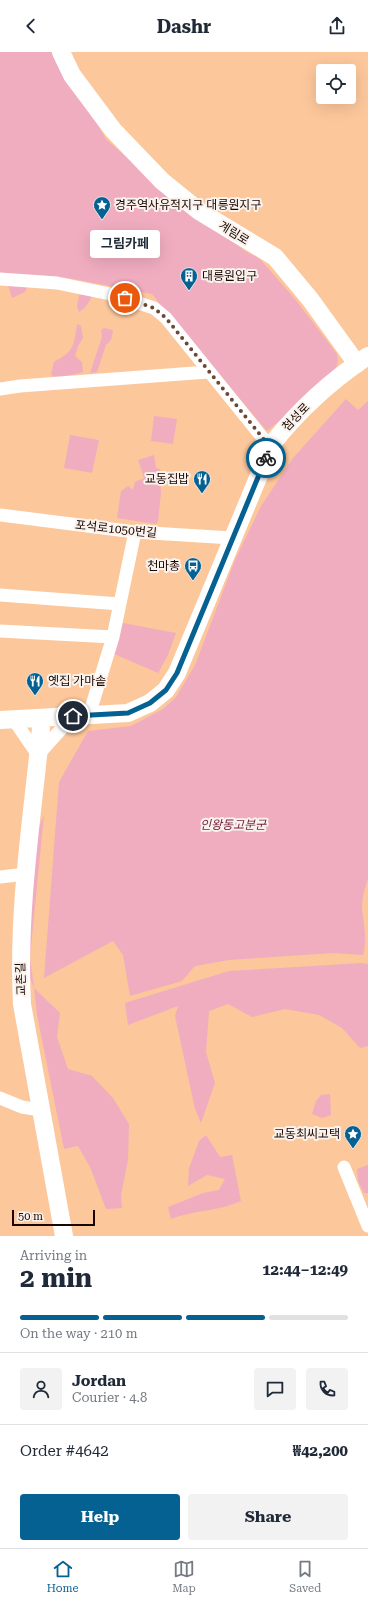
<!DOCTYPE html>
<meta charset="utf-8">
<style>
body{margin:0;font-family:"Roboto Serif","Noto Sans KR",serif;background:#f2f2f3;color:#1f2937;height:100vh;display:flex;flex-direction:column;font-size:15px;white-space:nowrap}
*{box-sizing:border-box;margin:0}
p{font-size:13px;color:#747a83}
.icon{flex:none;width:22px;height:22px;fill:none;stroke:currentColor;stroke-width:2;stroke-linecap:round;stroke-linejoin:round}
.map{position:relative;height:1184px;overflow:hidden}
.drawer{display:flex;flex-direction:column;background:#fff;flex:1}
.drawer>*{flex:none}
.buttons{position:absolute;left:316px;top:12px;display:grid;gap:8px}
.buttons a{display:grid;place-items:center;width:40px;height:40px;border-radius:4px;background:#fff;box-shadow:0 4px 16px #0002;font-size:20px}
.scale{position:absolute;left:12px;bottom:10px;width:83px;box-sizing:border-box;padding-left:4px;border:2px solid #1b0600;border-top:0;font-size:11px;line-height:14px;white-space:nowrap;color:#1b0600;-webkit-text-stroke:3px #faf3ed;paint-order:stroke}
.pin{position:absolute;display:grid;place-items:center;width:34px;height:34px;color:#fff;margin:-17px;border:2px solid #fff;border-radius:50%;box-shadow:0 1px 4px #0007}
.courier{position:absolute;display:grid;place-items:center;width:40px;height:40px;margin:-20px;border:3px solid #056192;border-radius:50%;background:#fff;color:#222;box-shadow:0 1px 5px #0007}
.bubble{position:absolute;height:28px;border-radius:4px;background:#fff;box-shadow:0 4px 16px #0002;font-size:13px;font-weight:700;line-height:28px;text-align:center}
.head em{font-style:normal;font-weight:700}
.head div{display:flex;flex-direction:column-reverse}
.head{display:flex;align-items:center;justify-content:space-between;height:68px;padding:0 20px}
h1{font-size:26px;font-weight:700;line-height:30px}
.bar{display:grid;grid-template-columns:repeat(4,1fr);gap:6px 4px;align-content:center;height:48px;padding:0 20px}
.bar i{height:5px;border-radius:3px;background:#e0e1e3}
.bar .active{background:#056192}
.bar p{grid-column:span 4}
.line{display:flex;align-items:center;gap:10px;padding:0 20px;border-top:1px solid #e0e1e3}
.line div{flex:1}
.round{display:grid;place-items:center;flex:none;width:42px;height:42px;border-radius:4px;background:#f2f2f3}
.cta{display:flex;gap:8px;margin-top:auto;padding:8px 20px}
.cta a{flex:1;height:46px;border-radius:4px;background:#056192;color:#fff;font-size:16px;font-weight:700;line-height:46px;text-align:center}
.cta a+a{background:#f2f2f3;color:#1f2937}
header{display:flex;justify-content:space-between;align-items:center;height:52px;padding:0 20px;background:#fff;font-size:18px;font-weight:700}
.tabs{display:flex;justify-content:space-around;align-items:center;height:56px;border-top:1px solid #e0e1e3;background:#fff;font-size:11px;color:#747a83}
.tabs a{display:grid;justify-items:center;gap:2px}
.tabs .active{color:#056192}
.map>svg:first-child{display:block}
.green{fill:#f0adbf}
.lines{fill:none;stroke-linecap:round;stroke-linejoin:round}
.street{stroke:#fff;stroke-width:13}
.secondary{stroke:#fff;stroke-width:18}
.done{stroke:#6a4a36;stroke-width:4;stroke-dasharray:0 7.2}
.route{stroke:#056192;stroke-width:5}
.labels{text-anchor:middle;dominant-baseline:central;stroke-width:4;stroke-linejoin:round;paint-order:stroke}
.poi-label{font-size:12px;fill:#1b0600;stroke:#faf3ed;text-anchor:start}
.street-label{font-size:12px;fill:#1b0600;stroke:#faf3ed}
.park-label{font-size:12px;font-style:italic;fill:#752241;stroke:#faf3ed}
</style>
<header><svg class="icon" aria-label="back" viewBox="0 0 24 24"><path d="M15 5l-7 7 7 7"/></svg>Dashr<svg class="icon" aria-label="share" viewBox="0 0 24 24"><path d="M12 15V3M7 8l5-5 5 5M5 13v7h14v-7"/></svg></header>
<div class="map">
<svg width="368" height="1184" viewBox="0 0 368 1184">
<rect width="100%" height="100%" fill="#fcc79b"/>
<path class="green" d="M0,0H55L106,87L161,136L245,199L260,207L295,247L337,302L338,309L335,320L303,349L267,379L162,255L152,242L68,226L0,221Z
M29,231L25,240L12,246L8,233Z
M93,239C91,248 87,255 79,260L77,255L79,243L87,242Z
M77,272L81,274L83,286L78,294L75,304L82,310L83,320L72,323L54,325L51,322L54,310C75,298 73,296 77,272Z
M104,276L113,278L111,288L106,293L97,320L90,321L102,285L101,278Z
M346,347L358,358L368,349V827C365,836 362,845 362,854C363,872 368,885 363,903L334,901L229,908L195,914L182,929L130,944L123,903L113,889L44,926L59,730L88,679L131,674L163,657L176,645L195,613L235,508L261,454L293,406Z
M154,364L177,367L173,392L151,389Z
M70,383L99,388L92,421L64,416Z
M154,403L156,416L160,417L161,441L158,470L156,472L117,466L121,439L128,434L133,438L135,430L144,426L138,408Z
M123,571L176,581L168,603L158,621L114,602Z
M44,763L30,905L34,936L60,961L57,985L68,1017L92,1024L113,1046L129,1072L128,1108L121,1143L122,1156L106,1157L90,1115L78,1094L64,1097L37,963L34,936L27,919L29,865L38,778Z
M362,911L368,912V994L360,996L342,976L319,963L285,957L252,965L228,952L209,959L206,1000L215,1031L201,1071L195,1057L175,964L178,954L128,973L125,951L229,919Z
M330,1042L331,1063L322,1066L312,1062L316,1049L321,1043Z
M206,1083L220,1105L232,1103L241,1149C220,1159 194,1158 171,1167L168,1155L203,1141L219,1138L225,1127L207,1123L188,1134L189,1116L199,1089Z
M368,1113V1141H364L358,1129L357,1117Z"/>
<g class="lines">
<path class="street" d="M0,227L57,231L110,242L154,256L166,266L270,395
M0,337L20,334L208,320
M0,463L135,480L232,486
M0,543L120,552
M0,579L113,585
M89,663L113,585L135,480
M14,668L38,703L73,664
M0,825L26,822
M0,1046L22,1055L40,1058
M344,1115L368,1174"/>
<path class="secondary" d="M61,0L72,23L113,78L162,129L199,159L275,205L310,247L357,312
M42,666C33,761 17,856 22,952L64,1184
M0,668L128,661L150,651L166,638L177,621L272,392C299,358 332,328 368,304"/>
</g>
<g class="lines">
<path class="done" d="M125,246L154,256L166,266L270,395L266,406"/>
<path class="route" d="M73,664L128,661L150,651L166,638L177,621L266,406"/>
</g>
<defs>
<g id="sight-pin" transform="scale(0.9)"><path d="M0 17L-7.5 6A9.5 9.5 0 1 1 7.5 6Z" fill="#056192" stroke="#faf3ed"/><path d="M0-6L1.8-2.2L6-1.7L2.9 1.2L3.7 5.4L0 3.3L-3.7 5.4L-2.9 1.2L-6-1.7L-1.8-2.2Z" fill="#fff"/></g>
<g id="building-pin" transform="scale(0.9)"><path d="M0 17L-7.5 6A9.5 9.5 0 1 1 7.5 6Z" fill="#056192" stroke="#faf3ed"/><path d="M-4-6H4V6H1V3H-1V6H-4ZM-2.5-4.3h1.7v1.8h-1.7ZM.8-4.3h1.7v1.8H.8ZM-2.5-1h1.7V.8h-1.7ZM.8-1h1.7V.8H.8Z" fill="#fff"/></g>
<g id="restaurant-pin" transform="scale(0.9)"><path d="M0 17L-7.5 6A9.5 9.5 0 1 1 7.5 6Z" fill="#056192" stroke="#faf3ed"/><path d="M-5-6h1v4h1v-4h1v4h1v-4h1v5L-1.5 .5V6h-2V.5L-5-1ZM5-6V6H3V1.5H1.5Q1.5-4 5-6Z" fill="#fff"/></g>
<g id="bus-pin" transform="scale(0.9)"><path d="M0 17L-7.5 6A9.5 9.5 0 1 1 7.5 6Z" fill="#056192" stroke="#faf3ed"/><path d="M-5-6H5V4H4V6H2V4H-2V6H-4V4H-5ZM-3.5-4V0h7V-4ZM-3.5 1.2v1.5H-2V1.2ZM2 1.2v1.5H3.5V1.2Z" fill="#fff"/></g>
</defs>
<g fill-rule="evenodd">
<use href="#sight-pin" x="102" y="153"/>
<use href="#building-pin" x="189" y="224"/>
<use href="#restaurant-pin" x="202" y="427"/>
<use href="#bus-pin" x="193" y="514"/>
<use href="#restaurant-pin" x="35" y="629"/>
<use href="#sight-pin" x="353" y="1082"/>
</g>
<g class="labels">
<g class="poi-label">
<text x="115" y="153">경주역사유적지구 대릉원지구</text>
<text x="202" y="224">대릉원입구</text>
<text x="189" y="427" text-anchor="end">교동집밥</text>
<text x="180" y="514" text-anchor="end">천마총</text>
<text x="48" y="629">옛집 가마솥</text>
<text x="340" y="1082" text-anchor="end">교동최씨고택</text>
</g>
<g class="street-label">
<text transform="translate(234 181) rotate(32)">계림로</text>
<text transform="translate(296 365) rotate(-46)">첨성로</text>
<text transform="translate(116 477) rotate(6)">포석로1050번길</text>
<text transform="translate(21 927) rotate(-92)">교촌길</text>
</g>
<g class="park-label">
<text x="233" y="773">인왕동고분군</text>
</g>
</g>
</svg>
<div class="buttons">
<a><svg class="icon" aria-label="locate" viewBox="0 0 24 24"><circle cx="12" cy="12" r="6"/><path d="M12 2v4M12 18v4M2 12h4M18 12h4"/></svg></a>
</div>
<div class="scale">50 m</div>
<div class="pin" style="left:125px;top:246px;background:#ea580c"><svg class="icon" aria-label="bag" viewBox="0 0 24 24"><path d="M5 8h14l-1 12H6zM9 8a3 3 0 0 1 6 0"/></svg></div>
<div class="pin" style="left:73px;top:664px;background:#1f2937"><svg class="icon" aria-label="home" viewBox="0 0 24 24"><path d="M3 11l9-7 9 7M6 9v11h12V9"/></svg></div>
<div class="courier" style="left:266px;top:406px"><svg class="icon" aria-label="bike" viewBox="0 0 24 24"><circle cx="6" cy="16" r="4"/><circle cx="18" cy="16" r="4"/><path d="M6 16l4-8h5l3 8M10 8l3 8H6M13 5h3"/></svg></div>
<div class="bubble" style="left:90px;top:178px;width:70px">그림카페</div>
</div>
<section class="drawer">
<div class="head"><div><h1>2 min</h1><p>Arriving in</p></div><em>12:44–12:49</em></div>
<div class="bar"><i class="active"></i><i class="active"></i><i class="active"></i><i></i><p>On the way · 210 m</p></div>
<div class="line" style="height:72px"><a class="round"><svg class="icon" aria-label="person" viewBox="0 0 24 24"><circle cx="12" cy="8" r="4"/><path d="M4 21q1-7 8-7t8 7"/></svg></a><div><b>Jordan</b><p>Courier · 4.8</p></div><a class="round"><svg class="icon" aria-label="chat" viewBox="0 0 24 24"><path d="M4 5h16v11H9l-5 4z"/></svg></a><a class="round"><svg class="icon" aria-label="phone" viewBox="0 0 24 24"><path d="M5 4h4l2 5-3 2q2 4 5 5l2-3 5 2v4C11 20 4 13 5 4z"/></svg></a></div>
<div class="line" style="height:52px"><div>Order #4642</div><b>₩42,200</b></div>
<div class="cta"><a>Help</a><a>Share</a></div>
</section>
<nav class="tabs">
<a class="active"><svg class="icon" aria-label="home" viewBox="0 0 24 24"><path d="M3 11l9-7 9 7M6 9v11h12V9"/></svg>Home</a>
<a><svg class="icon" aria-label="map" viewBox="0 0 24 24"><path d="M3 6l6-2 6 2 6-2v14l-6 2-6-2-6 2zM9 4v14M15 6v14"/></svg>Map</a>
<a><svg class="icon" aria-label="saved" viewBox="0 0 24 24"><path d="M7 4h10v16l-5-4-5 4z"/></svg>Saved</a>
</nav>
